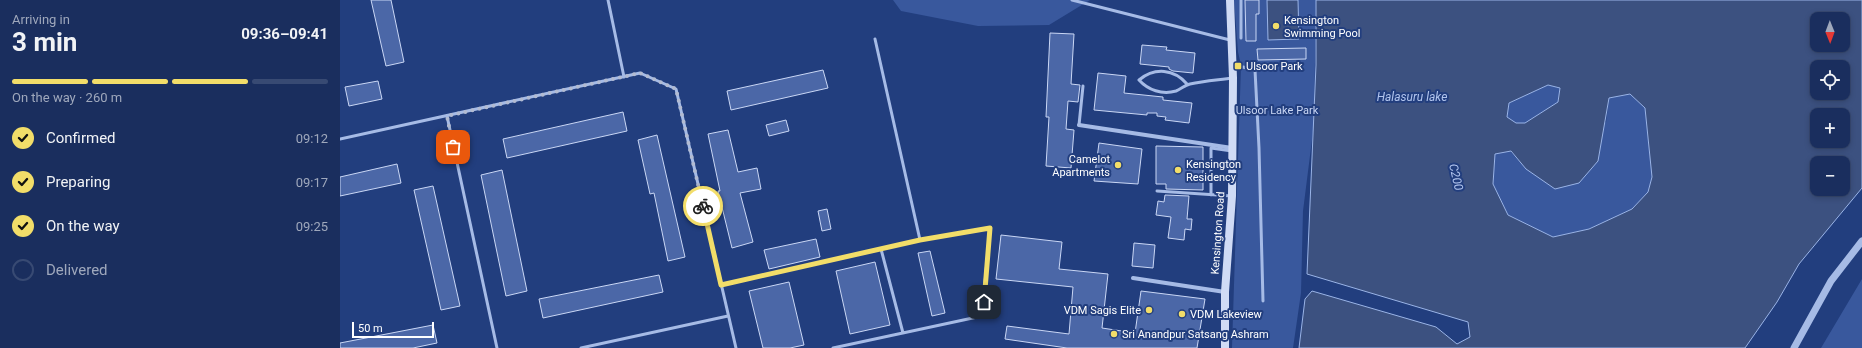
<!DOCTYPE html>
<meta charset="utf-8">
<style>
body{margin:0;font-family:Roboto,sans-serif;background:#273a67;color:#f1f3f6;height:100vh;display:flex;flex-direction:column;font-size:15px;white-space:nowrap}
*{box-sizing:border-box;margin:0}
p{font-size:13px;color:#9fa8bc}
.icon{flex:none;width:22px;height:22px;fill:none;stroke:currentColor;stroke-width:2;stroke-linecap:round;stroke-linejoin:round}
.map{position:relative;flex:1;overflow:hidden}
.sheet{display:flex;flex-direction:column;background:#1a2e5e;width:340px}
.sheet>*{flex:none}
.needle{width:26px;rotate:179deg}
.controls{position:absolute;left:1470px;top:12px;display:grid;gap:8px}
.controls a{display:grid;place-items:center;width:40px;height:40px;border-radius:8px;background:#1a2e5e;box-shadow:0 2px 6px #0003,0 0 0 1px #384a73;font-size:20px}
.scale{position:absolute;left:12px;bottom:10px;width:82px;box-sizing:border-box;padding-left:4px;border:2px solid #fff;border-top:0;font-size:11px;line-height:14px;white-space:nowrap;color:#fff;-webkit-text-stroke:3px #223e7e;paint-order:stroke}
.pin{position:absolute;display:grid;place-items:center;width:34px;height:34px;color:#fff;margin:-17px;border-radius:8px;box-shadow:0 2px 6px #0006}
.courier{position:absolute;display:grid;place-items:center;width:40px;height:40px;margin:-20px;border:3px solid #f2dd69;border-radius:50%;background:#fff;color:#222;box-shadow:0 1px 5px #0007}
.overview em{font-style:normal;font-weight:700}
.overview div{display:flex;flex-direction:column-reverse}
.overview{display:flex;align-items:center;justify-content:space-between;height:68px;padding:0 12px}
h1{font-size:26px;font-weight:700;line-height:30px}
.bar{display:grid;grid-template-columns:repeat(4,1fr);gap:6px 4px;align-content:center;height:48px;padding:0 12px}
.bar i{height:5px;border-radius:3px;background:#384a73}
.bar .on{background:#f2dd69}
.bar p{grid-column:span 4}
ol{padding:0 12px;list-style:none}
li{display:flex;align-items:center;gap:12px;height:44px}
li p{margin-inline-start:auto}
li .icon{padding:4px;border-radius:50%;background:#f2dd69;color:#111;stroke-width:4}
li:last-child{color:#9fa8bc}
li i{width:22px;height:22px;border:2px solid #384a73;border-radius:50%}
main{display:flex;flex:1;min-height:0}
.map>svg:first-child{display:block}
.green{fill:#39589d}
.water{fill:#3c5180;stroke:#9ab4e7;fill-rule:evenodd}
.building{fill:#4b67a7;stroke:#cad7f5}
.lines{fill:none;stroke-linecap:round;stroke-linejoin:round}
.service{stroke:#a6bbe6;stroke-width:3}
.minor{stroke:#a6bbe6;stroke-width:4}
.tertiary{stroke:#a6bbe6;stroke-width:7}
.secondary{stroke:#d0dbf5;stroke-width:8}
.done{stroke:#b2bbd2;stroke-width:4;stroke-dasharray:0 7.2}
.route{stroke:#f2dd69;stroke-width:5}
.poi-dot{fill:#f2dd69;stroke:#223e7e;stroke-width:1.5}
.labels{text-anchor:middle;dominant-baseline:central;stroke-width:4;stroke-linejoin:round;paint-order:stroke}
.poi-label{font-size:11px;fill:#fff;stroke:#223e7e;text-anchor:start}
.park-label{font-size:11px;fill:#cad7f5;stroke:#223e7e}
.street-label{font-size:11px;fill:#fff;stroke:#223e7e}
.water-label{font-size:12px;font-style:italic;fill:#b2c5ee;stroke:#223e7e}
</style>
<main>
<section class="sheet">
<div class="overview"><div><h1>3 min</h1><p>Arriving in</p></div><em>09:36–09:41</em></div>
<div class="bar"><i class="on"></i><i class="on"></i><i class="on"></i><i></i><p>On the way · 260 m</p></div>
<ol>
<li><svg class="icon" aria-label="check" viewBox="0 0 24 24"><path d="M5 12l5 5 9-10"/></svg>Confirmed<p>09:12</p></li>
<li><svg class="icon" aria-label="check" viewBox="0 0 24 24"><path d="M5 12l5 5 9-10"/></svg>Preparing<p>09:17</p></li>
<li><svg class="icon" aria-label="check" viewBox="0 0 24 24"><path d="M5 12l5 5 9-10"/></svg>On the way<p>09:25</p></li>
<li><i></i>Delivered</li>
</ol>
</section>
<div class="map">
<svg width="1522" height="348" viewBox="0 0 1522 348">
<rect width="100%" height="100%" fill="#223e7e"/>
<path class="green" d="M553,0H750L709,25L638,26L561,11Z
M894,0H976L974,124L963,211L961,293L953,348H892L901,65L898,52Z
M1208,85L1220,88L1218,102L1185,123H1176L1166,117L1169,103Z
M1290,94L1305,108L1312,177L1308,192L1292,209L1249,229L1213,237L1168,215L1153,184L1155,154L1170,151L1186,169L1266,122L1269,98Z
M1522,279V348H1481Z"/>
<path class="water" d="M927,0H958L959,39L928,40Z
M976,0H1522V188L1459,264L1437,302L1405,348H959L965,299L972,291L1096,327L1117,344L1130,337L1128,322L967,274L976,65ZM1477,19H1503V45H1477ZM1477,67H1503V93H1477ZM1208,85L1220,88L1218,102L1185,123H1176L1167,117L1169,103ZM1290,94L1305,108L1312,177L1308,192L1292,209L1249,229L1213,237L1168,215L1153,184L1155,154L1171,151L1186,169L1215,189L1239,183L1258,161L1269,98ZM1477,115H1503V141H1477ZM1477,163H1503V189H1477Z"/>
<path class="building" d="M31,0H51L64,62L46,66Z
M905,0H919V14H916V41H906Z
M710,33L734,34L731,84L740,85L738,102L728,101L726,129L734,130L731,168L706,166L709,117H706Z
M802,45L827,47L826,50L855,53L853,73L833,71L829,69V67L800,64Z
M966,48V59L918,60L917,49Z
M483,70L488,88L391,110L387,91Z
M758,73L786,76L784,93L823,97V100L852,103L849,123L825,120L826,117L817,116V113H807V115L754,110Z
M38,81L42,99L9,106L5,87Z
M283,112L287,131L167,158L163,139Z
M446,120L449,131L429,136L426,125Z
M388,130L398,172L417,168L421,189L400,193L413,242L392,248L378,191H380L368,134Z
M317,135L345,257L328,261L314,193L310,194L298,140Z
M759,143L802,149L798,184L754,181Z
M816,146L863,147V190L826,189V184H816Z
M57,164L61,183L0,196V177Z
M162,170L187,291L166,296L141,175Z
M93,186L120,306L101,310L74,190Z
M825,195L849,196L847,219H852L851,230L845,229L844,240L828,238L831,217L816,215L818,201L824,202Z
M487,209L491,229L482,231L478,211Z
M661,235L722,242L719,269L768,274L762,328L795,333L801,291L865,299L857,348H727L665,339L667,326L729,334L733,287L656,279Z
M476,239L480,257L429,269L424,250Z
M794,243L815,245L813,268L792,266Z
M590,251L605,313L592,316L578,253Z
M535,262L550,325L510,334L496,271Z
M319,275L323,292L203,318L199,299Z
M449,282L464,345L450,348H423L409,291Z
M93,325L97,343L73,348H0V343Z"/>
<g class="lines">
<path class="service" d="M268,0L284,77
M732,0L890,40
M901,0V38
M535,39L580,240
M894,68L903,67L915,70L919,148L923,301
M847,84C834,69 815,67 799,80C808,90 822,95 836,91C841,89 845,85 850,84C864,81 879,80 893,78
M107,116L157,348
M739,125L743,86
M0,139L300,73L336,89L396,348
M817,191L892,196
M871,195V148L892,151
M381,285L541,249L563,333
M241,348L388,316
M493,348L642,316L650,228L580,240L541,249"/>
<path class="minor" d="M739,125L892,148
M793,278L885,292"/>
<path class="tertiary" d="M1454,348L1491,281L1522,241"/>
<path class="secondary" d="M885,348V292L892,196L893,78L890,0"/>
</g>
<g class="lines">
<path class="done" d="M113,147L107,116L300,73L336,89L363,206"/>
<path class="route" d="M363,206L381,285L580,240L650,228L644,302"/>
</g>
<g class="poi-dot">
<circle cx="936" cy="26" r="4"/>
<rect x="894" y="62" width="8" height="8" rx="2"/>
<circle cx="778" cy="165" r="4"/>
<circle cx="838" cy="170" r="4"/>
<circle cx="809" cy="310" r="4"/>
<circle cx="842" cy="314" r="4"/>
<circle cx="774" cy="334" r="4"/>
</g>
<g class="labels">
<g class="poi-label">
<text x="944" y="20">Kensington<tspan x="944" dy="13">Swimming Pool</tspan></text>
<text x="906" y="66">Ulsoor Park</text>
<text x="770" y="159" text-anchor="end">Camelot<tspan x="770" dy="13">Apartments</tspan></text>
<text x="846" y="164">Kensington<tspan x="846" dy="13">Residency</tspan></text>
<text x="801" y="310" text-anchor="end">VDM Sagis Elite</text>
<text x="850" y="314">VDM Lakeview</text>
<text x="782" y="334">Sri Anandpur Satsang Ashram</text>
</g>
<g class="park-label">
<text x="937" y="110">Ulsoor Lake Park</text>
</g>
<g class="street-label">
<text transform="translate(878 233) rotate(-86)">Kensington Road</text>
</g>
<g class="water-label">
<text x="1072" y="97">Halasuru lake</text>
<text transform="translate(1116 177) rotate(77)">C200</text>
</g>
</g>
</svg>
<div class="controls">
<a><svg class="needle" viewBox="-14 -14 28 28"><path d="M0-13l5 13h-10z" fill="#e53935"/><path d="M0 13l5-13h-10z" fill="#9fa8bc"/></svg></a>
<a><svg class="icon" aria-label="locate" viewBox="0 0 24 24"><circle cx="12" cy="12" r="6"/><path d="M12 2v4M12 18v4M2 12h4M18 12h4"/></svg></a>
<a>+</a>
<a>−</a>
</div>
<div class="scale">50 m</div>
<div class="pin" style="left:113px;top:147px;background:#ea580c"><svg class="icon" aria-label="bag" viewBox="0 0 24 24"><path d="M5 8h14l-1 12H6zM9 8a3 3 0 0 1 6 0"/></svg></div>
<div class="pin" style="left:644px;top:302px;background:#1f2937"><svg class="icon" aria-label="home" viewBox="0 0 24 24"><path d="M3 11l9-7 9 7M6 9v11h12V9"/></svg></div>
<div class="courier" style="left:363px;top:206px"><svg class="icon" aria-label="bike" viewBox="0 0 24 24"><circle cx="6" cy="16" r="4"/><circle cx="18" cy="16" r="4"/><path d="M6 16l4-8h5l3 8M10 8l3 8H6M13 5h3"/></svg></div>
</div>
</main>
